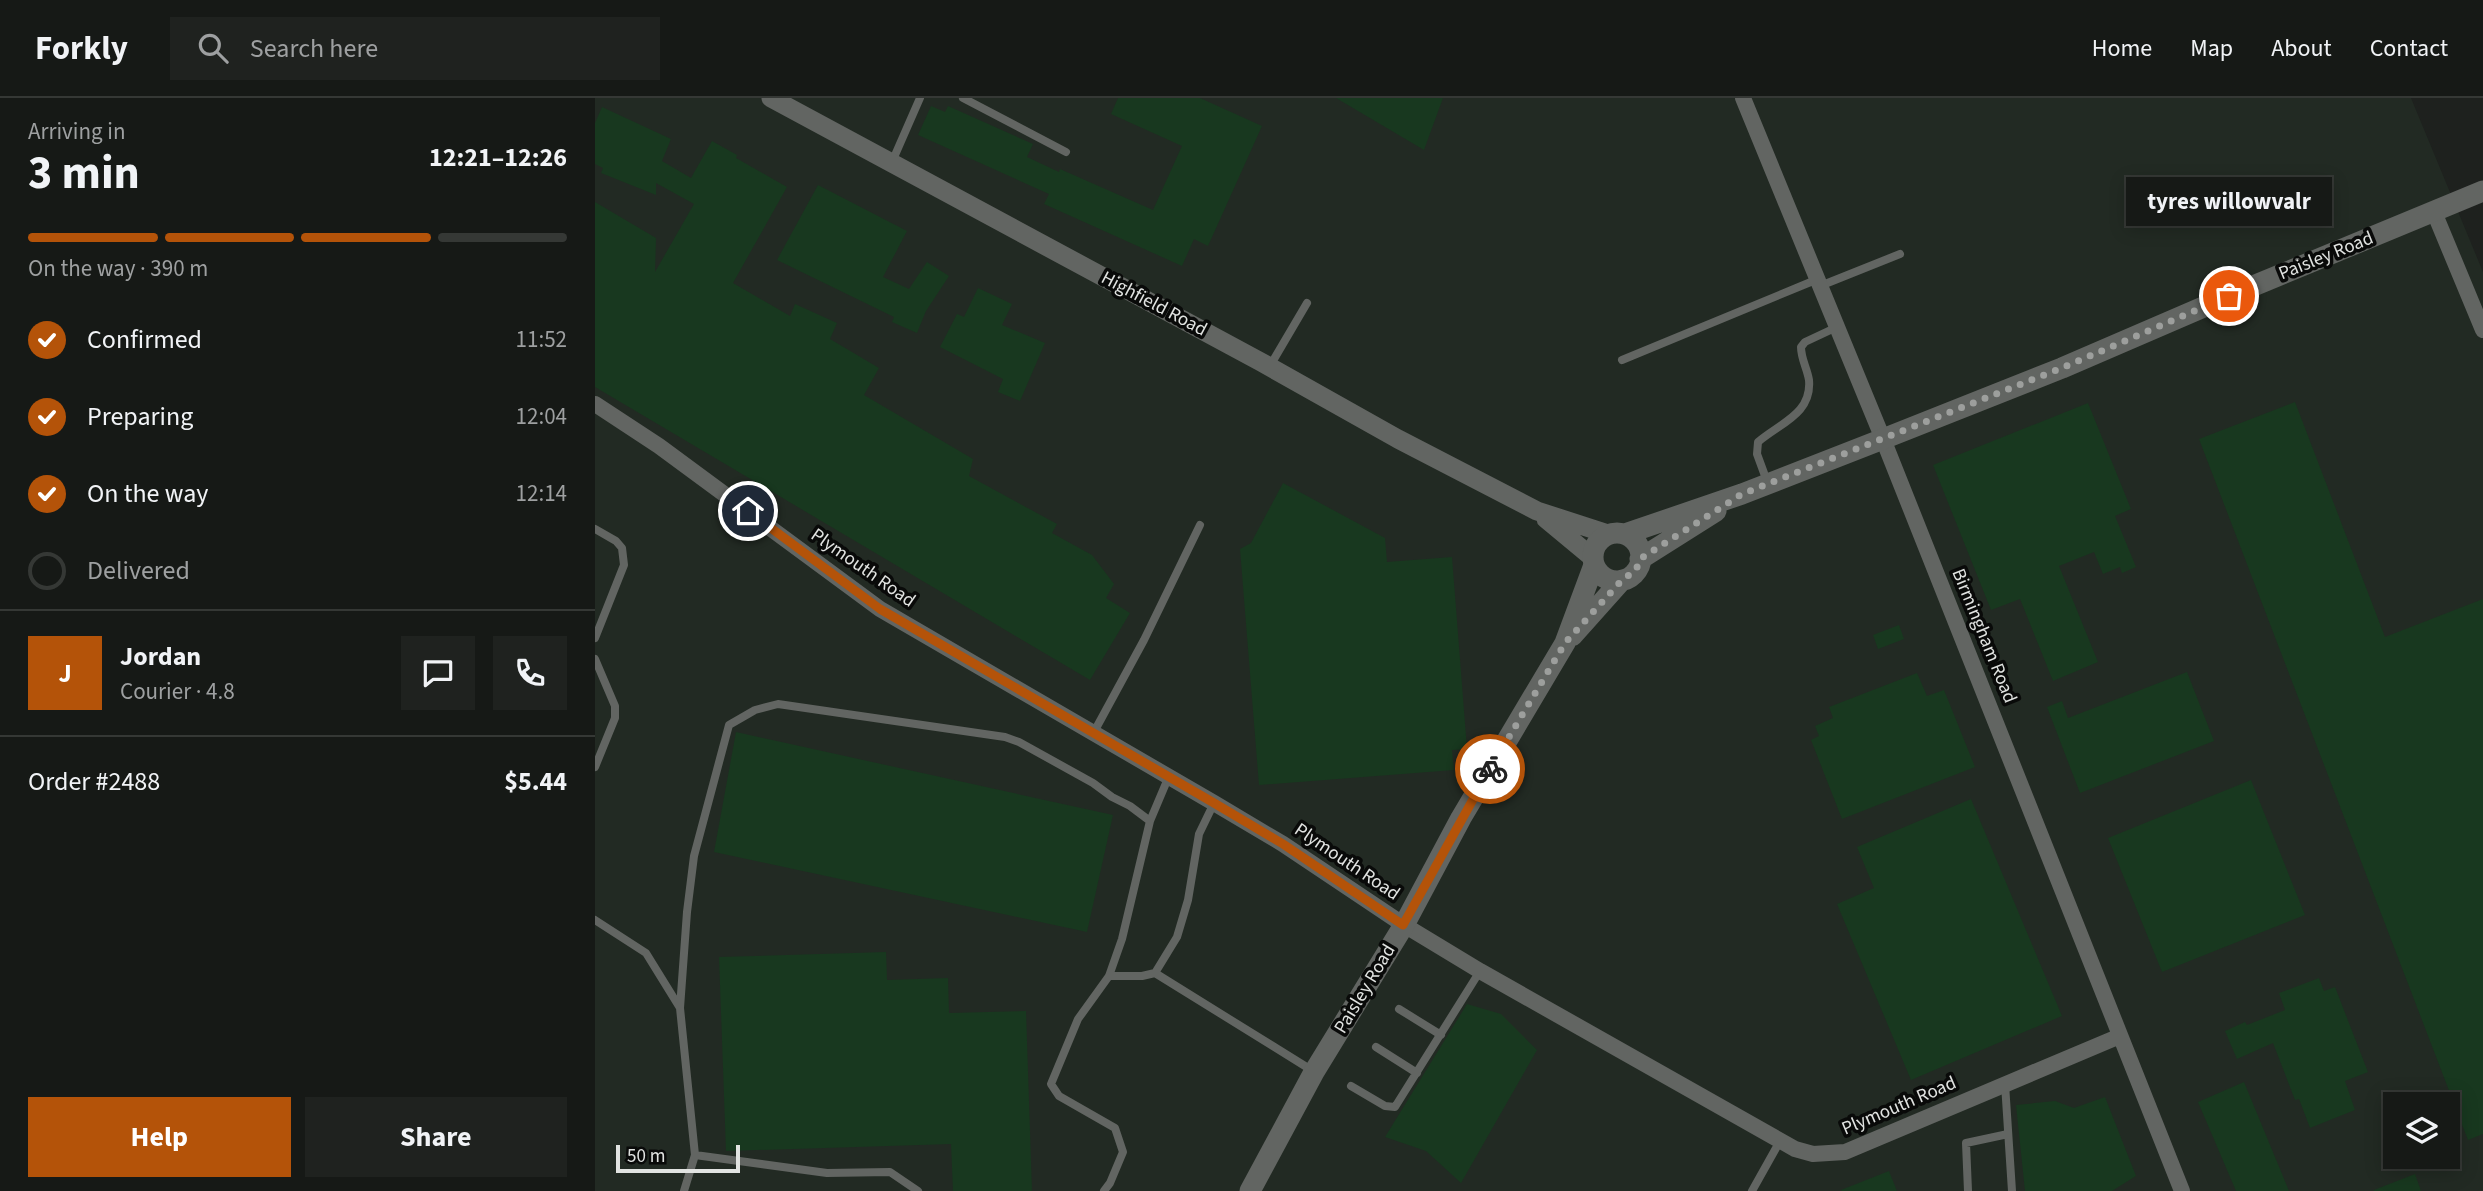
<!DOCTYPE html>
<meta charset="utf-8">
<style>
body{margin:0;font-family:"Source Sans 3",sans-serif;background:#1f221f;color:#f1f3f6;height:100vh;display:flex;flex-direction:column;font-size:26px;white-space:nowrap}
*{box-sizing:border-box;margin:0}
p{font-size:23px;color:#9ea0a1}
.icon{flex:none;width:38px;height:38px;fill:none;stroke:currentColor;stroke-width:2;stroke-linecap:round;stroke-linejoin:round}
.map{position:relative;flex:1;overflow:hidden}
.details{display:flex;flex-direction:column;background:#161916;width:595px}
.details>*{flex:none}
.tools{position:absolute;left:1788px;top:994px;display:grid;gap:14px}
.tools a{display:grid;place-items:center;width:77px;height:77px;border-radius:0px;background:#161916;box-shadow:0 4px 18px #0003,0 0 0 2px #353835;font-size:35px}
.scale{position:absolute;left:21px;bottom:18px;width:124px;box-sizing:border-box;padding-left:7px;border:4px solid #e1e3e1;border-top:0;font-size:19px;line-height:24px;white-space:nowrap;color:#e1e3e1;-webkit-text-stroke:5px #090a09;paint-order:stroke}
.pin{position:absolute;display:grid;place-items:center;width:60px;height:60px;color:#fff;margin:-30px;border:4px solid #fff;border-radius:50%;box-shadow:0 2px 7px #0007}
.courier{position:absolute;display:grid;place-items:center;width:70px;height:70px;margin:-35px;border:5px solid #b45309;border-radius:50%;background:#fff;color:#222;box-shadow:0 2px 9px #0007}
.bubble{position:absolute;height:49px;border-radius:0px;background:#161916;box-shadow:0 4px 18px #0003,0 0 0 2px #353835;font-size:23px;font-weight:700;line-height:49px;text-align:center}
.headline em{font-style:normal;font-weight:700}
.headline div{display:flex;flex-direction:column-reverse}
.headline{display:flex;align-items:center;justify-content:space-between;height:119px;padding:0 28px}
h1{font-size:46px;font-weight:700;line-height:52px}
.bar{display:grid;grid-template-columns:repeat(4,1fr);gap:10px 7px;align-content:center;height:84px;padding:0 28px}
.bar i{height:9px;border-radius:5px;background:#353835}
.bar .on{background:#b45309}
.bar p{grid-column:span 4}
.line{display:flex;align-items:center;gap:18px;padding:0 28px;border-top:2px solid #353835}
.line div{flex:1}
.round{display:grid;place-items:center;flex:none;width:74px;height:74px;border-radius:0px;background:#1f221f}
ol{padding:0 28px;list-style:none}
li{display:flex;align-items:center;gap:21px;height:77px}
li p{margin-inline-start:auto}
li .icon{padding:7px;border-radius:50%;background:#b45309;color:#fff;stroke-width:4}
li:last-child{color:#9ea0a1}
li i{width:38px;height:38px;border:4px solid #353835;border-radius:50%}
.action{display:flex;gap:14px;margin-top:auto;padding:14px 28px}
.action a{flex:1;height:80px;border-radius:0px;background:#b45309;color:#fff;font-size:28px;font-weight:700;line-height:80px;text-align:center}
.action a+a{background:#1f221f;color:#f1f3f6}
header{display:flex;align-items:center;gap:42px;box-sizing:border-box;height:98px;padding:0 35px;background:#161916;border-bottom:2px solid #353835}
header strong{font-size:33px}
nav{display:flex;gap:38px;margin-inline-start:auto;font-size:24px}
.search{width:490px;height:63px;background:#1f221f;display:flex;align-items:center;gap:18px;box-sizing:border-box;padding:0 24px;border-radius:0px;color:#9ea0a1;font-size:26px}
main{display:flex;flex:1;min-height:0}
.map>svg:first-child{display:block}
.built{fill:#222a23;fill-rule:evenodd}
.building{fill:#18381f}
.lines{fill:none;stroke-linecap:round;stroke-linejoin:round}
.service{stroke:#626562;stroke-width:8}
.minor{stroke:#626562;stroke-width:16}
.tertiary{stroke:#626562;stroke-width:19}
.secondary{stroke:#626562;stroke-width:21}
.done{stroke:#9d9f9d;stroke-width:7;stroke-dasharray:0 12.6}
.route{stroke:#b45309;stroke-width:9}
.labels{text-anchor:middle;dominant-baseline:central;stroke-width:7;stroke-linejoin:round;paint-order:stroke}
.street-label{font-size:19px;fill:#e1e3e1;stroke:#090a09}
</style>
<header>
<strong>Forkly</strong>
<div class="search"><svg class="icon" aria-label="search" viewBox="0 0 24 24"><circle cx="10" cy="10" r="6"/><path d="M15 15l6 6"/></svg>Search here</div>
<nav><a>Home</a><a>Map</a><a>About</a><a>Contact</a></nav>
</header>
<main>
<section class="details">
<div class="headline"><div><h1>3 min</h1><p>Arriving in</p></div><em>12:21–12:26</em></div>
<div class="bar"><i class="on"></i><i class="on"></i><i class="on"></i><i></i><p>On the way · 390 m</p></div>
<ol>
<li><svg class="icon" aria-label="check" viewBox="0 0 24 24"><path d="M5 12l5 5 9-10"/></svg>Confirmed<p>11:52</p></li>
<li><svg class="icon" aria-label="check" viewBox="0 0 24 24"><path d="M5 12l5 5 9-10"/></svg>Preparing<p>12:04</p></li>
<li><svg class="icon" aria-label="check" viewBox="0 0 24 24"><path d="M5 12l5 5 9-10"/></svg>On the way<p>12:14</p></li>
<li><i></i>Delivered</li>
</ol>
<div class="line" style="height:126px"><b class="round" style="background:#b45309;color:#fff">J</b><div><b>Jordan</b><p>Courier · 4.8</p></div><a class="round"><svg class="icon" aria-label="chat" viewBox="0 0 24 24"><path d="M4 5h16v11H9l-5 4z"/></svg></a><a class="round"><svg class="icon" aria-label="phone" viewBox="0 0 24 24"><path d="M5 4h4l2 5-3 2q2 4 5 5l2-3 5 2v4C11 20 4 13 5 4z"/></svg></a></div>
<div class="line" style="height:91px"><div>Order #2488</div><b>$5.44</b></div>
<div class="action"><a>Help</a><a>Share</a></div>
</section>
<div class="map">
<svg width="1888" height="1093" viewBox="0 0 1888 1093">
<rect width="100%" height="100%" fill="#1e211e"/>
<path class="built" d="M0,0H1816L1888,174V1093H0ZM1801,1006H1853V1059H1801Z"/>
<path class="building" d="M523,0H605L667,28L613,148L599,141L587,168L449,106L454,96L323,37L336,8L350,14L353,8L438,46L432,59L464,74L465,71L558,112L587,48L516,16Z
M741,0H848L829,52Z
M7,9L76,41L67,63L96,80L117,43L142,57L141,60L192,89L138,185L195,218L200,206L242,225L235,241L284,270L269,297L378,361L374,378L462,426L457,435L497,457L519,486L511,500L535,515L495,582L0,289V104L61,140L60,174L99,106L61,85V97L6,75L8,70L0,66V25Z
M223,87L312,133L288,179L314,191L332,164L354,178L331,213L322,235L297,224L299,219L182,162Z
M383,190L417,206L407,227L450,245L425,303L403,294L408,281L345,249L362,216L369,219Z
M1700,304L1790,539L1888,501V1036L1873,1042L1604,341Z
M1493,305L1536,411L1520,418L1541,469L1527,475L1525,469L1508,476L1499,454L1464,468L1503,564L1458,583L1425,501L1396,512L1338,367Z
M688,385L790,440L792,464L857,459L872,651L857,652L859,672L664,687L645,451L656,445Z
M1304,527L1309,541L1283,551L1278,537Z
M1592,574L1619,643L1485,695L1452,609L1467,603L1473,620Z
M1322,575L1332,598L1349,592L1380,669L1247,721L1216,642L1224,638L1220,628L1238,620L1234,609Z
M141,634L518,717L492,834L119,754Z
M1656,682L1710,817L1567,874L1513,740Z
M1376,701L1467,918L1316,982L1242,806L1279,790L1262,749Z
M291,854L292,882L353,880L354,915L431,913L437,1093H358L356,1046L131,1053L124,859Z
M1724,880L1729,893L1740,889L1773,974L1750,983L1760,1012L1715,1030L1704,1001L1700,1002L1678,945L1642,961L1630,933L1650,924L1652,927L1690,912L1684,895Z
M872,906L906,916L942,952L866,1085L831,1053L790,1039Z
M1649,984L1694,1093H1641L1603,1004Z
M1510,999L1541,1078L1517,1093H1430L1421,1007L1460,1003L1479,1010Z
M1294,1073L1302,1093H1247L1246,1092Z
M1820,1076L1826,1093H1779V1092Z"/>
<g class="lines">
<path class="service" d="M368,0L471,54
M297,64L325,0
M1225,188L1305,156
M1027,262L1223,181
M675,268L712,205
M1173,386L1162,356L1163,344C1185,325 1217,316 1214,282C1212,270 1206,261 1206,249L1210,244L1242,229
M0,431L21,443L27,450L29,467L0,540
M0,561L20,608V620L0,669
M499,634L549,542L605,427
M0,822L51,855L85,910L100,1057
M560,875L718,973
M514,878H547L560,875L582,839L593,802L604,736L619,705
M85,910L92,814L99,758L134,627L160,612L183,606L410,639L424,644L498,685L517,699L535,708L555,723
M804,911L846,937
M781,949L822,975
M1410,986L1417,1093
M756,988L790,1008L800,1009L885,873
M89,1093L100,1057L232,1075L295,1074L323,1093
M509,1093L515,1085L528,1054L520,1030L464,998L456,986L483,921L514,878L527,841L555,723L574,678
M1157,1093L1185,1043
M1373,1093L1371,1045L1413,1036"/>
<path class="minor" d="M1148,0L1288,341L1587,1093
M1839,114L1888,232
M0,306L64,348L285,511L619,705L688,746L809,827L885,873L1200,1051L1218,1056L1250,1054L1525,938"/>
<path class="tertiary" d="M176,0L666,264L803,341L942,413L1013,436
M951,421L998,460"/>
<path class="secondary" d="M998 459a24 24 0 1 1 48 0a24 24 0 1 1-48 0Z
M1030,436L1147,396L1288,341L1467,270L1634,198L1888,93
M1045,461L1121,413
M977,538L1027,482
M655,1093L719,974L809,827L866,720L970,545L999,467"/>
</g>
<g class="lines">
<path class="done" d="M895,671L970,545L1027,482L1041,472L1045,461L1147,396L1467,270L1634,198"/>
<path class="route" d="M153,413L285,511L619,705L688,746L808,827L895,671"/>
</g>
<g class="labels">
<g class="street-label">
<text transform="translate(1731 158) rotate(-22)">Paisley Road</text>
<text transform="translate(559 206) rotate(28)">Highfield Road</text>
<text transform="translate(268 470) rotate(35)">Plymouth Road</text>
<text transform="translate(1389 538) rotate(68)">Birmingham Road</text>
<text transform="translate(752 764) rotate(34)">Plymouth Road</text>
<text transform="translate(770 891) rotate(-59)">Paisley Road</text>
<text transform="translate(1304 1008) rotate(-23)">Plymouth Road</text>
</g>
</g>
</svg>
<div class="tools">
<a><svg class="icon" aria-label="layers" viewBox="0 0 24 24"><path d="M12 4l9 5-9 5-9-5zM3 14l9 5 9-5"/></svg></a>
</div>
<div class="scale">50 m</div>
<div class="pin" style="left:1634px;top:198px;background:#ea580c"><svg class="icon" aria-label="bag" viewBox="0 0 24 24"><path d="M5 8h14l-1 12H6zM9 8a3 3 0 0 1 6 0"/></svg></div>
<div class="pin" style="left:153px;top:413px;background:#1f2937"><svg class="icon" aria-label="home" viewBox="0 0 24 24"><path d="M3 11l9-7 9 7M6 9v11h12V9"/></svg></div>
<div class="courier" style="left:895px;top:671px"><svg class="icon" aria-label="bike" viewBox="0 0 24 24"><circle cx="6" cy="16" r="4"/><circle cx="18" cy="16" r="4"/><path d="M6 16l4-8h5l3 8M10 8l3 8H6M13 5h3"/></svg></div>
<div class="bubble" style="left:1531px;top:79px;width:206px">tyres willowvalr</div>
</div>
</main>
